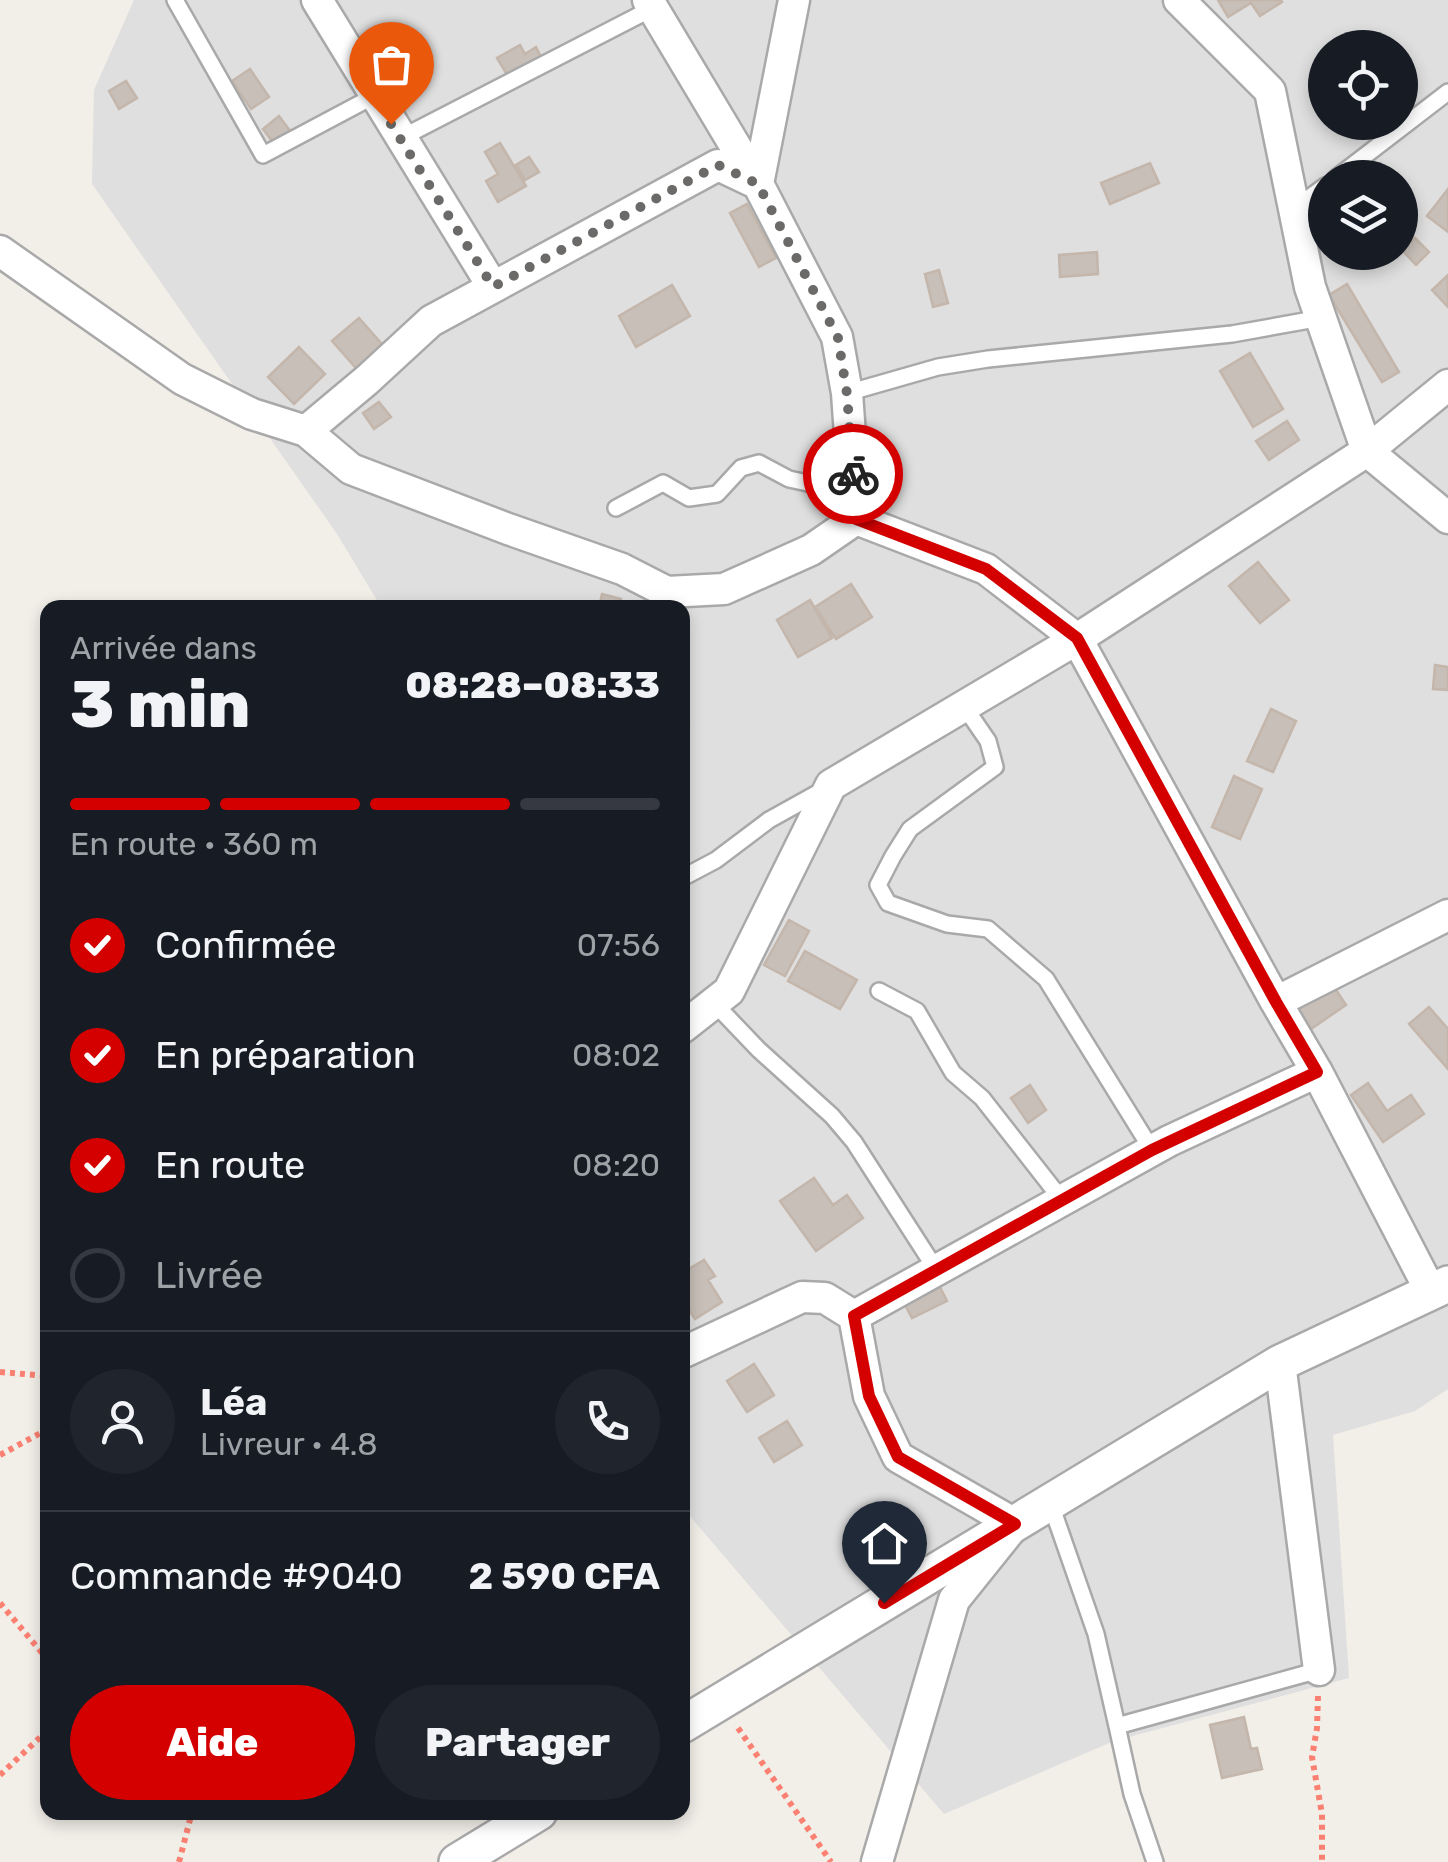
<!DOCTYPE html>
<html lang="fr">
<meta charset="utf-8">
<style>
body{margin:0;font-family:Rubik,sans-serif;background:#20242c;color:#f1f3f6;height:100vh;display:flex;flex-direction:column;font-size:38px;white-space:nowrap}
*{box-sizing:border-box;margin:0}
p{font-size:32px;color:#9ea1a6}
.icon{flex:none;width:55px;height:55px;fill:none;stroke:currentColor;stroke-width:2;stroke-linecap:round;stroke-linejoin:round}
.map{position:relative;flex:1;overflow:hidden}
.drawer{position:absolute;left:40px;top:600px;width:650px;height:1220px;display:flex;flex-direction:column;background:#171b24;border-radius:20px;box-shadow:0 5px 15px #0003}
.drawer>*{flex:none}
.fabs{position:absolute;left:1308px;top:30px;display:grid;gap:20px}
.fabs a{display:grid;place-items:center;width:110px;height:110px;border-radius:50%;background:#171b24;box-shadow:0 5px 15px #0003;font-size:50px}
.pin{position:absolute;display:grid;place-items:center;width:85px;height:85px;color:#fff;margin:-102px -42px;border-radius:50% 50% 50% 0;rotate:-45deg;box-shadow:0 0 10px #0007}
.pin .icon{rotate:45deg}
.courier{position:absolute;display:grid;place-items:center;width:100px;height:100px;margin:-50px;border:8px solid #d40000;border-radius:50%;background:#fff;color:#222;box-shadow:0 2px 12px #0007}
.summary em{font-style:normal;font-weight:800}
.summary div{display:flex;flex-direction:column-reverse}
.summary{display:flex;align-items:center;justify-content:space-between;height:170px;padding:0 30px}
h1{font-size:65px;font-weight:800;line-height:75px}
.bar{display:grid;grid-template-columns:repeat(4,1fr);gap:15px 10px;align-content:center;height:120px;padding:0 30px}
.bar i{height:12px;border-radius:8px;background:#363941}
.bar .selected{background:#d40000}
.bar p{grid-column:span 4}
.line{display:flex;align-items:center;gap:25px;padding:0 30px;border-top:2px solid #363941}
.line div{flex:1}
.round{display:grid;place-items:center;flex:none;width:105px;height:105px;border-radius:52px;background:#20242c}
ol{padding:0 30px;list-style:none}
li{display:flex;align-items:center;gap:30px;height:110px}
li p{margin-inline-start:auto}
li .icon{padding:10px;border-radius:50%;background:#d40000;color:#fff;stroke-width:4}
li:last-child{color:#9ea1a6}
li i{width:55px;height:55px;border:5px solid #363941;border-radius:50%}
.cta{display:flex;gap:20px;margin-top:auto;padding:20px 30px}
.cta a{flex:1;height:115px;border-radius:60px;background:#d40000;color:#fff;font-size:40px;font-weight:800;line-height:115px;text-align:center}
.cta a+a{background:#20242c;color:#f1f3f6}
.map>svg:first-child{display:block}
.residential{fill:#e0dfdf;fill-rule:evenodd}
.building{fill:#c7bfb8;stroke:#c4b6ab;stroke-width:2.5}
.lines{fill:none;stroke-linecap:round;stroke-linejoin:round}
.service-casing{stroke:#a9a9a9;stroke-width:20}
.minor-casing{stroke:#a9a9a9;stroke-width:35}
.tertiary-casing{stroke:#a9a9a9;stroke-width:40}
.path{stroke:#fa8072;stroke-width:6;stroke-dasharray:5 5;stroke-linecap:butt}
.service{stroke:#fff;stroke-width:15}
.minor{stroke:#fff;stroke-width:30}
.tertiary{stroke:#fff;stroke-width:35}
.done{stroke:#6b6a68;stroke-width:10;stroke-dasharray:0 18}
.route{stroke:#d40000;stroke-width:12}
</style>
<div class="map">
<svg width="1448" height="1862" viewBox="0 0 1448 1862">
<rect width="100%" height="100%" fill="#f2efe9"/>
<path class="residential" d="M134,0H1448V1389L1415,1411L1333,1435L1349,1678L1114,1741L944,1814L683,1508L682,608L381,607L337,534L92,184L94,90ZM1325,48H1400V122H1325ZM1325,178H1400V252H1325Z"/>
<path class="building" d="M1218,0H1281L1282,2L1260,16L1251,3L1228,17Z
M520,45L525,54L536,47L542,59L509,78L497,58Z
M250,69L269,97L251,109L232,81Z
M126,81L137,98L119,109L109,91Z
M279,116L291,132L274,144L263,129Z
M500,143L526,186L498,202L486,181L498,174L485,152Z
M529,157L539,172L525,180L516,165Z
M1150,163L1159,183L1110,204L1101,183Z
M1448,189V232L1427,216Z
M747,204L776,258L759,267L730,213Z
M1415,238L1429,252L1416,265L1402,250Z
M1097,252L1098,274L1060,277L1059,255Z
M939,270L948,303L933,307L925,274Z
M1448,275V307L1432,290Z
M1347,284L1399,372L1382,382L1329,295Z
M672,285L690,316L636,347L619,316Z
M359,318L389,352L362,375L332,341Z
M299,347L325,374L294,404L268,377Z
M1250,353L1283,409L1253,427L1220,371Z
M379,402L391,417L374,429L363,413Z
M1287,421L1299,440L1269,460L1256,441Z
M1258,562L1289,600L1260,623L1229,586Z
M851,584L872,617L836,639L815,607Z
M602,594L621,599L619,608H599Z
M810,600L832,638L798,657L777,620Z
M1435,665L1448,667V690L1433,689Z
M682,683H687L689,724H682Z
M1271,709L1296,721L1273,772L1247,761Z
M1234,776L1262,789L1240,839L1212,827Z
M789,920L809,931L785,976L764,965Z
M805,951L857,980L840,1009L788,981Z
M1332,984L1346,1005L1311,1029L1296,1008Z
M1429,1007L1448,1029V1069L1409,1024Z
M1368,1083L1387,1111L1411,1095L1424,1114L1383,1142L1351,1095Z
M1030,1085L1046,1110L1028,1123L1011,1098Z
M814,1178L833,1205L847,1195L863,1218L816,1251L780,1201Z
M704,1260L715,1276L708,1280L722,1302L695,1319L682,1299V1273Z
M940,1287L947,1301L912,1318L905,1305Z
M754,1364L774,1395L747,1412L727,1381Z
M787,1421L802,1445L774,1462L759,1438Z
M1244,1717L1251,1749L1257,1748L1262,1769L1222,1778L1210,1725Z"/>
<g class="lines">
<g class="service-casing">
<path id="service" d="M175,0L263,155L374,96
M401,138L653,8
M1336,178L1448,92
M1294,209L1325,186
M847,393L938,367L988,359L1232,334L1321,318
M616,508L663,483L689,498L717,494L741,468L759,463L789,479L854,493
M964,706L988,741L995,767L910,829L893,856L878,885L888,903L947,924L988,929L1046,979L1152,1150
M682,878L716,860L769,820L823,790
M879,991L917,1011L953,1073L982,1098L1062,1200
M714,1003L759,1050L832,1116L854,1142L937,1271
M1050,1502L1096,1634L1117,1726L1319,1670
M1117,1726L1132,1794L1155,1862"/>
</g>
<g class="minor-casing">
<path id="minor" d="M317,0L493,287
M648,0L758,184L837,337L847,393L856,519L986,569L1077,639L1276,1002L1317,1072L1431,1292
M794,0L758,184L718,165L431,321L367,380L306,431L351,469L508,529L622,569L667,592L724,589L811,550L856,519
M1179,0L1270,91L1310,287L1367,451L1448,518
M0,251L182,379L252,414L306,431
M1276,1002L1448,915
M682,1028L729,991L831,785L1077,639L1367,451L1448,385
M682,1353L802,1297L825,1298L854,1316
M1280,1363L1319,1670
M877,1862L954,1600L1015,1524L898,1457L869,1396L854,1316L1169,1141L1317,1072"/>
</g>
<g class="tertiary-casing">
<path id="tertiary" d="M682,1725L1280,1363L1448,1284
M457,1862L539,1812"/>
</g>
<path class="path" d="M0,1372L48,1376
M0,1455L48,1429
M0,1603L48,1660
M1318,1696L1317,1728L1312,1757L1322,1814V1862
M738,1728L831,1862
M0,1775L48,1730
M179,1862L192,1812"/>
<use href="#service" class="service"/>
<use href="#minor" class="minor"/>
<use href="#tertiary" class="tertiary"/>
</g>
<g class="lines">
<path class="done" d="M391,124L493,287L718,165L758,184L838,338L847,394L853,474"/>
<path class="route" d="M853,474L856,519L986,569L1077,638L1276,1002L1317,1072L1152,1150L854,1316L869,1396L898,1457L1015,1524L884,1603"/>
</g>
</svg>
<div class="fabs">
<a><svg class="icon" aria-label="locate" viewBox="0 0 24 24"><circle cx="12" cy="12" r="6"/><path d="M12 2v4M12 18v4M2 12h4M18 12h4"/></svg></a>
<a><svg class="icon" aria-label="layers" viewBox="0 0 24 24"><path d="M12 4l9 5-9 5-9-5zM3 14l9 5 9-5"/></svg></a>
</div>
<div class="pin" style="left:391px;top:124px;background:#ea580c"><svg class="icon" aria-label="bag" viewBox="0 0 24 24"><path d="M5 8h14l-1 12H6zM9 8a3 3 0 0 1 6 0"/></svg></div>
<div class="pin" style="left:884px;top:1603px;background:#1f2937"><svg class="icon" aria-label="home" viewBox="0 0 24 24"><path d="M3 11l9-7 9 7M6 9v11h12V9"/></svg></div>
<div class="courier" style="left:853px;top:474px"><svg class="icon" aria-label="bike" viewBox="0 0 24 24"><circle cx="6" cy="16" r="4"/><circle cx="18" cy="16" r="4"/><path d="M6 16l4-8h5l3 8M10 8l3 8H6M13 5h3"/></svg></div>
<section class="drawer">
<div class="summary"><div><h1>3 min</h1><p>Arrivée dans</p></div><em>08:28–08:33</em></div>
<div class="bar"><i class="selected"></i><i class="selected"></i><i class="selected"></i><i></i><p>En route · 360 m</p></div>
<ol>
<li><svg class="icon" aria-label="check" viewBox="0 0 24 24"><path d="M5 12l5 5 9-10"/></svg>Confirmée<p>07:56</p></li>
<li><svg class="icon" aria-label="check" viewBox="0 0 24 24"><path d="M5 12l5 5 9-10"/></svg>En préparation<p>08:02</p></li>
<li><svg class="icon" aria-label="check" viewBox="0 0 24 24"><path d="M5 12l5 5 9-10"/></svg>En route<p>08:20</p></li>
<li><i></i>Livrée</li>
</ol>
<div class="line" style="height:180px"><a class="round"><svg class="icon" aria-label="person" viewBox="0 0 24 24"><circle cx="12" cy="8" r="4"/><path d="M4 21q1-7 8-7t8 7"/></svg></a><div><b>Léa</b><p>Livreur · 4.8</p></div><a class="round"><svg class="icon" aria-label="phone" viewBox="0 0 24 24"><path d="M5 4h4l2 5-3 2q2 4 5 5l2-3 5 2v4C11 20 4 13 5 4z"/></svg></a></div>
<div class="line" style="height:130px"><div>Commande #9040</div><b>2 590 CFA</b></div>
<div class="cta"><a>Aide</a><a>Partager</a></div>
</section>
</div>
